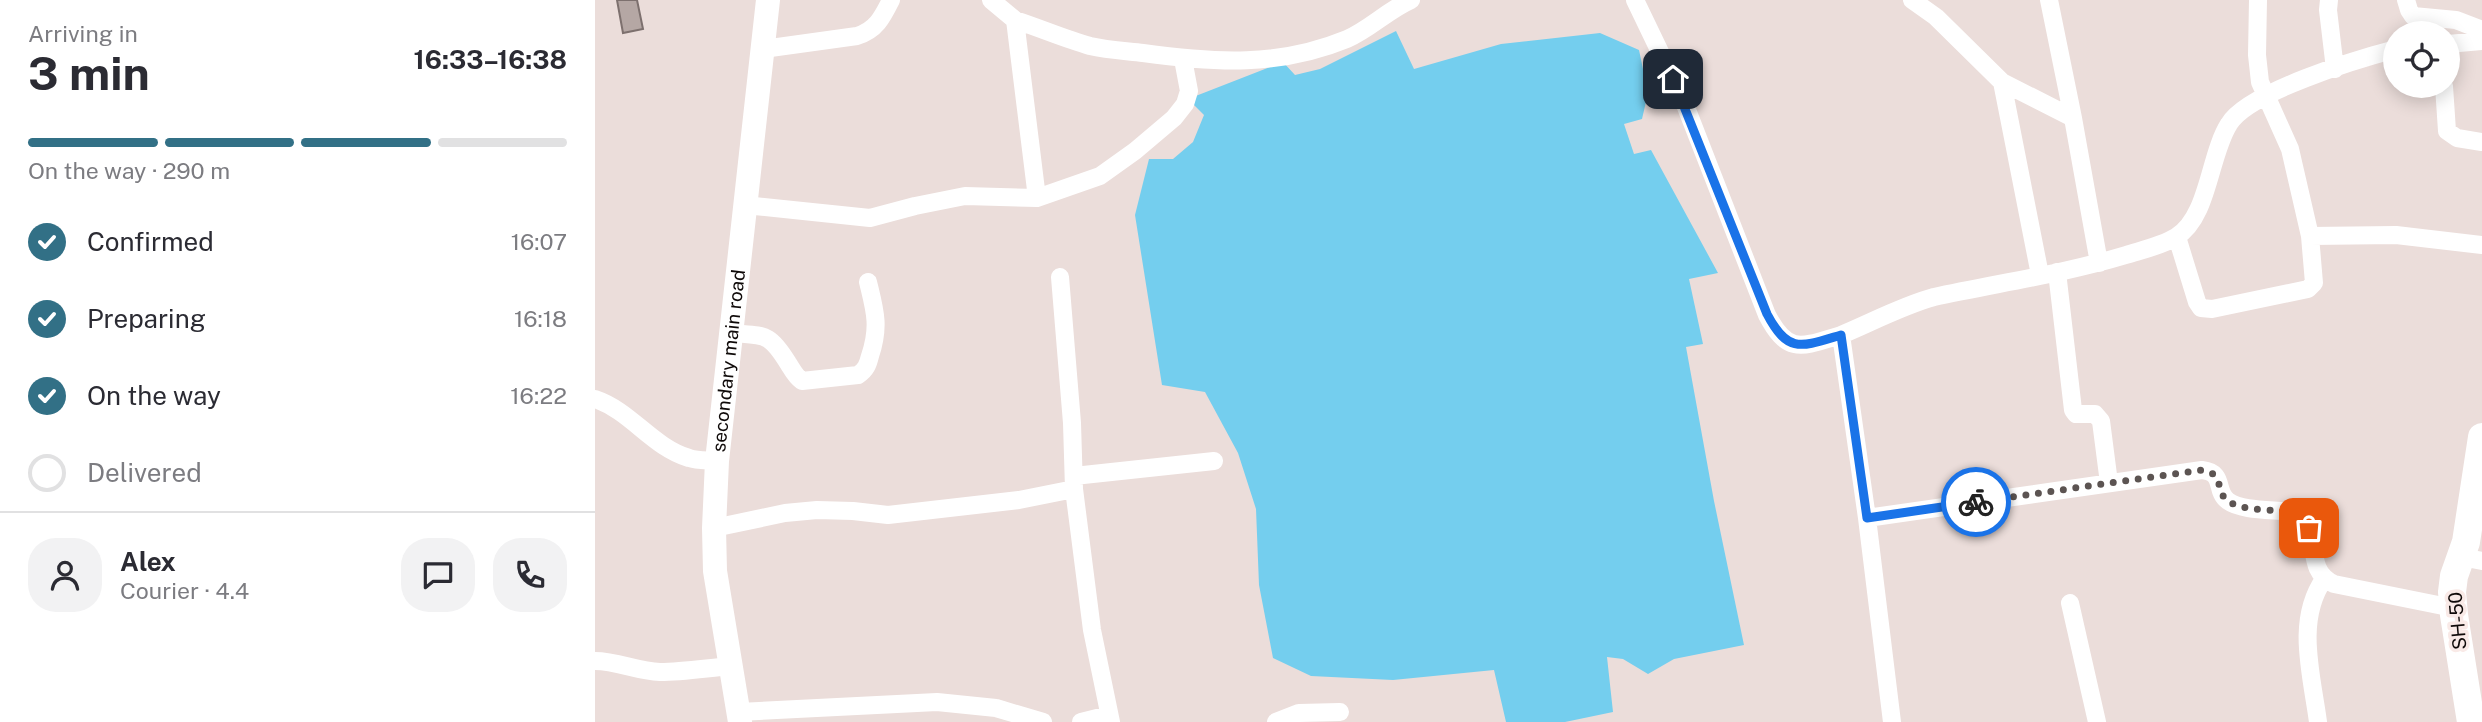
<!DOCTYPE html>
<meta charset="utf-8">
<style>
body{margin:0;font-family:"Public Sans",sans-serif;background:#f2f2f3;color:#2b2b33;height:100vh;display:flex;flex-direction:column;font-size:26px;white-space:nowrap}
*{box-sizing:border-box;margin:0}
p{font-size:23px;color:#7c7c81}
.icon{flex:none;width:38px;height:38px;fill:none;stroke:currentColor;stroke-width:2;stroke-linecap:round;stroke-linejoin:round}
.map{position:relative;flex:1;overflow:hidden}
.details{display:flex;flex-direction:column;background:#fff;width:595px}
.details>*{flex:none}
.fabs{position:absolute;left:1788px;top:21px;display:grid;gap:14px}
.fabs a{display:grid;place-items:center;width:77px;height:77px;border-radius:50%;background:#fff;box-shadow:0 4px 18px #0003;font-size:35px}
.pin{position:absolute;display:grid;place-items:center;width:60px;height:60px;color:#fff;margin:-30px;border-radius:14px;box-shadow:0 4px 10px #0006}
.courier{position:absolute;display:grid;place-items:center;width:70px;height:70px;margin:-35px;border:5px solid #1a73e8;border-radius:50%;background:#fff;color:#222;box-shadow:0 2px 9px #0007}
.overview em{font-style:normal;font-weight:700}
.overview div{display:flex;flex-direction:column-reverse}
.overview{display:flex;align-items:center;justify-content:space-between;height:119px;padding:0 28px}
h1{font-size:46px;font-weight:700;line-height:52px}
.bar{display:grid;grid-template-columns:repeat(4,1fr);gap:10px 7px;align-content:center;height:84px;padding:0 28px}
.bar i{height:9px;border-radius:5px;background:#e1e1e2}
.bar .selected{background:#327086}
.bar p{grid-column:span 4}
.line{display:flex;align-items:center;gap:18px;padding:0 28px;border-top:2px solid #e1e1e2}
.line div{flex:1}
.round{display:grid;place-items:center;flex:none;width:74px;height:74px;border-radius:28px;background:#f2f2f3}
ol{padding:0 28px;list-style:none}
li{display:flex;align-items:center;gap:21px;height:77px}
li p{margin-inline-start:auto}
li .icon{padding:7px;border-radius:50%;background:#327086;color:#fff;stroke-width:4}
li:last-child{color:#7c7c81}
li i{width:38px;height:38px;border:4px solid #e1e1e2;border-radius:50%}
main{display:flex;flex:1;min-height:0}
.map>svg:first-child{display:block}
.water{fill:#74ceee}
.building{fill:#b5a7a4;stroke:#7d706e;stroke-width:2}
.lines{fill:none;stroke-linecap:round;stroke-linejoin:round}
.street{stroke:#fff;stroke-width:18}
.secondary{stroke:#fff;stroke-width:24}
.primary{stroke:#fff;stroke-width:28}
.done{stroke:#5c5452;stroke-width:7;stroke-dasharray:0 12.6}
.route{stroke:#1a73e8;stroke-width:9}
.labels{text-anchor:middle;dominant-baseline:central;stroke-width:7;stroke-linejoin:round;paint-order:stroke}
.street-label{font-size:19px;fill:#0f0a09;stroke:#f9eae7}
</style>
<main>
<section class="details">
<div class="overview"><div><h1>3 min</h1><p>Arriving in</p></div><em>16:33–16:38</em></div>
<div class="bar"><i class="selected"></i><i class="selected"></i><i class="selected"></i><i></i><p>On the way · 290 m</p></div>
<ol>
<li><svg class="icon" aria-label="check" viewBox="0 0 24 24"><path d="M5 12l5 5 9-10"/></svg>Confirmed<p>16:07</p></li>
<li><svg class="icon" aria-label="check" viewBox="0 0 24 24"><path d="M5 12l5 5 9-10"/></svg>Preparing<p>16:18</p></li>
<li><svg class="icon" aria-label="check" viewBox="0 0 24 24"><path d="M5 12l5 5 9-10"/></svg>On the way<p>16:22</p></li>
<li><i></i>Delivered</li>
</ol>
<div class="line" style="height:126px"><a class="round"><svg class="icon" aria-label="person" viewBox="0 0 24 24"><circle cx="12" cy="8" r="4"/><path d="M4 21q1-7 8-7t8 7"/></svg></a><div><b>Alex</b><p>Courier · 4.4</p></div><a class="round"><svg class="icon" aria-label="chat" viewBox="0 0 24 24"><path d="M4 5h16v11H9l-5 4z"/></svg></a><a class="round"><svg class="icon" aria-label="phone" viewBox="0 0 24 24"><path d="M5 4h4l2 5-3 2q2 4 5 5l2-3 5 2v4C11 20 4 13 5 4z"/></svg></a></div>
</section>
<div class="map">
<svg width="1887" height="722" viewBox="0 0 1887 722">
<rect width="100%" height="100%" fill="#ebddda"/>
<path class="water" d="M801,31L819,69L906,44L1005,33L1044,50L1053,93L1047,119L1029,124L1039,154L1056,150L1123,273L1094,279L1108,344L1091,347L1119,501L1149,645L1079,659L1053,674L1028,659L1012,657L1018,712L970,722H911L899,670L798,680L716,676L678,658L664,585L661,509L643,453L610,392L567,385L540,215L554,159H578L598,142L609,115L593,99L688,62L700,75L725,69Z"/>
<path class="building" d="M22,0H42L48,29L28,33Z"/>
<g class="lines">
<path class="street" d="M396,0L420,20L442,198
M1040,0L1089,102L1172,315C1193,355 1206,347 1246,335L1272,518L1297,722
M1317,0L1341,17L1407,82L1445,275
M1454,0L1478,118
M1734,0L1733,10L1740,69
M1811,0L1814,10L1818,16L1861,20L1887,30
M420,20C445,28 470,39 495,46C512,50 531,51 548,53C620,63 684,67 752,39C775,29 793,10 816,0
M1853,44L1887,41
M168,49L262,36C281,30 287,18 296,0
M1407,82L1478,118L1504,263
M1849,86L1852,131L1862,138L1887,142
M150,205L275,218L320,206L370,196L442,198L505,176L540,151L579,118L590,104L594,91L588,59
M1715,236L1801,235L1887,245
M1582,237L1602,302L1606,308L1617,309L1713,289L1719,283L1715,236L1695,149L1665,82L1662,55L1663,0
M1462,272L1478,410L1481,414H1500L1506,421L1514,483
M465,277L477,423L479,489L497,630L516,722
M136,333C170,336 174,332 193,363C197,369 200,376 207,381L263,375C271,370 273,364 275,356C285,326 280,311 273,282
M1246,335C1275,323 1309,305 1339,297C1403,283 1468,274 1531,255C1547,250 1566,246 1581,237C1614,217 1614,155 1634,124C1653,92 1763,59 1801,49
M0,399C36,411 57,447 94,458C103,461 113,460 122,461
M479,476L619,461
M1272,518L1607,470C1631,473 1619,491 1633,501C1648,512 1684,509 1703,513C1728,531 1707,570 1739,584L1858,608
M119,528L190,513L222,510L258,511L293,515L424,500L479,489
M1866,557L1887,561
M1475,603L1502,722
M0,661C22,661 42,671 65,672C88,672 112,668 136,666
M144,712L342,702L401,708L448,722
M486,722L514,715
M681,722L704,713L745,712
M1723,722C1717,675 1700,621 1729,579"/>
<path class="secondary" id="s1" d="M145,722L120,571L119,528L122,461L173,0"/>
<path class="primary" d="M1876,722L1859,615L1857,592L1859,576L1871,542L1887,437"/>
</g>
<g class="lines">
<path class="done" d="M1381,502L1607,470C1631,474 1619,491 1633,501C1648,512 1684,509 1703,513L1710,518L1714,528"/>
<path class="route" d="M1078,79L1172,314C1193,354 1206,347 1246,335L1272,518L1381,502"/>
</g>
<g class="labels">
<g class="street-label">
<text stroke="none"><textPath href="#s1" startOffset="364">secondary main road</textPath></text>
<text transform="translate(1862 621) rotate(-95)">SH-50</text>
</g>
</g>
</svg>
<div class="fabs">
<a><svg class="icon" aria-label="locate" viewBox="0 0 24 24"><circle cx="12" cy="12" r="6"/><path d="M12 2v4M12 18v4M2 12h4M18 12h4"/></svg></a>
</div>
<div class="pin" style="left:1714px;top:528px;background:#ea580c"><svg class="icon" aria-label="bag" viewBox="0 0 24 24"><path d="M5 8h14l-1 12H6zM9 8a3 3 0 0 1 6 0"/></svg></div>
<div class="pin" style="left:1078px;top:79px;background:#1f2937"><svg class="icon" aria-label="home" viewBox="0 0 24 24"><path d="M3 11l9-7 9 7M6 9v11h12V9"/></svg></div>
<div class="courier" style="left:1381px;top:502px"><svg class="icon" aria-label="bike" viewBox="0 0 24 24"><circle cx="6" cy="16" r="4"/><circle cx="18" cy="16" r="4"/><path d="M6 16l4-8h5l3 8M10 8l3 8H6M13 5h3"/></svg></div>
</div>
</main>
